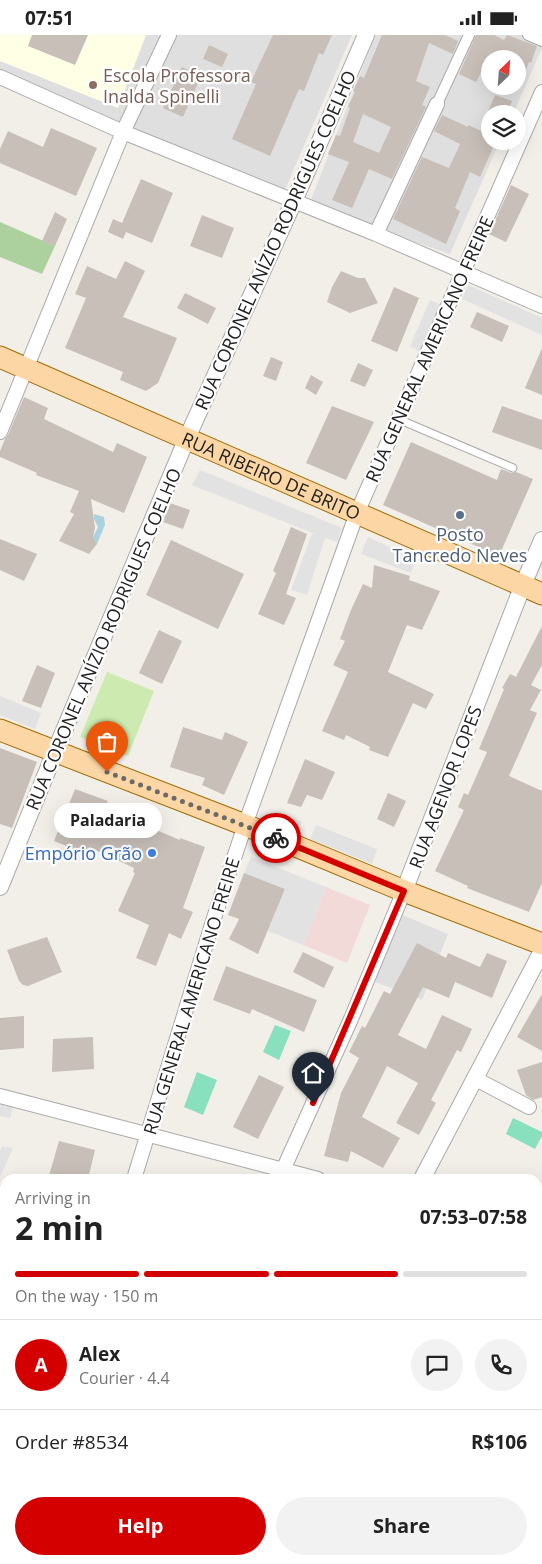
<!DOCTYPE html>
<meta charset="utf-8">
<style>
body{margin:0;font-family:"Open Sans",sans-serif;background:#f2f2f2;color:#222;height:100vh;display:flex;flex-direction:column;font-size:19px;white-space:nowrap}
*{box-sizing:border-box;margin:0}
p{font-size:16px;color:#767676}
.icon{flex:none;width:28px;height:28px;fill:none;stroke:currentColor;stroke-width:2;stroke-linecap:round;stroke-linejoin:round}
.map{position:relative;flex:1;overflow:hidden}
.side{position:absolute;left:0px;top:1139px;width:542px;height:391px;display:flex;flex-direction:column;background:#fff;border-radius:15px 15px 0 0;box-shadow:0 5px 20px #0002}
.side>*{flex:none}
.needle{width:32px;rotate:25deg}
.fabs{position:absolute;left:481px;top:15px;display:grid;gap:10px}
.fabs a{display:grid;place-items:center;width:45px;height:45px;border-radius:50%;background:#fff;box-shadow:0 5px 20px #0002;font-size:25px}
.pin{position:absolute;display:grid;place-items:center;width:42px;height:42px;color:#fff;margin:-51px -21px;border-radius:50% 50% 50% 0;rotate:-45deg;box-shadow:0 0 5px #0007}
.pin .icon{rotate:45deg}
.courier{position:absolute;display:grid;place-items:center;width:50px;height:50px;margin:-25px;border:4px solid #d40000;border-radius:50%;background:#fff;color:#222;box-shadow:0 1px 6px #0007}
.bubble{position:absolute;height:35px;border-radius:18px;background:#fff;box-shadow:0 5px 20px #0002;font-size:16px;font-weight:700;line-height:35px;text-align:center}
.summary em{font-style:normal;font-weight:700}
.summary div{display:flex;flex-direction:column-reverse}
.summary{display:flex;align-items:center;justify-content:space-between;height:85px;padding:0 15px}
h1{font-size:32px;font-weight:700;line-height:38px}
.bar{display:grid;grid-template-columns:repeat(4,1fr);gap:8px 5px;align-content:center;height:60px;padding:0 15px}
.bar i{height:6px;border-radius:4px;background:#e0e0e0}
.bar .current{background:#d40000}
.bar p{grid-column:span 4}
.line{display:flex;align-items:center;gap:12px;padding:0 15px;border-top:1px solid #e0e0e0}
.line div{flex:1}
.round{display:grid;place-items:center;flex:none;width:52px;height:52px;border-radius:26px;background:#f2f2f2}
.action{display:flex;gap:10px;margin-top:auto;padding:10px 15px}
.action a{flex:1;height:58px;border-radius:30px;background:#d40000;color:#fff;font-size:20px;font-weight:700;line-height:58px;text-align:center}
.action a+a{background:#f2f2f2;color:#222}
.status{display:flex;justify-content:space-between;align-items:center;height:35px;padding:0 25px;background:#fff;direction:ltr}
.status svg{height:14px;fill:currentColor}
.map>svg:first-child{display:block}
.residential{fill:#e0dfdf;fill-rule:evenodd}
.commercial{fill:#f2dad9}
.education{fill:#ffffe5}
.grass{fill:#cdebb0}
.forest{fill:#add19e}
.pitch{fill:#88e0be}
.parking{fill:#e2e2e2}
.water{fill:#aad3df}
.building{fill:#c7bfb8;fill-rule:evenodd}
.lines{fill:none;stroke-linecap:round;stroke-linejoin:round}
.service-casing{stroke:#a9a9a9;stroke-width:9}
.pedestrian-casing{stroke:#a9a9a9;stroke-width:12}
.minor-casing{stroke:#a9a9a9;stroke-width:16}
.tertiary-casing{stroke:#a9a9a9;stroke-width:18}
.primary-casing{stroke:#a06b00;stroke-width:23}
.service{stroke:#fff;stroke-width:7}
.pedestrian{stroke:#fff;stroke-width:10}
.minor{stroke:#fff;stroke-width:14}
.tertiary{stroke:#fff;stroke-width:16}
.primary{stroke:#fcd6a4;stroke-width:21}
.done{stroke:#6b6a68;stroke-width:5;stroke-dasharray:0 9}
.route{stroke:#d40000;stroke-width:6}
.education-dot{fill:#8d6e63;stroke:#fff;stroke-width:2}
.service-dot{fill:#5c6f8a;stroke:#fff;stroke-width:2}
.shop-dot{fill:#3f7fe0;stroke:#fff;stroke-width:2}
.labels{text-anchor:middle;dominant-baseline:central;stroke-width:4.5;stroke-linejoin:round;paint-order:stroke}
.education-label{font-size:18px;fill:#785e54;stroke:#fff;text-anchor:start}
.street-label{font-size:18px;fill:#222;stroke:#fff}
.service-label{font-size:18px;fill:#4e5e75;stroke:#fff}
.shop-label{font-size:18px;fill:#366cbe;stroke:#fff;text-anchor:end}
</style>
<div class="status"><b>07:51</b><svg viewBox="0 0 49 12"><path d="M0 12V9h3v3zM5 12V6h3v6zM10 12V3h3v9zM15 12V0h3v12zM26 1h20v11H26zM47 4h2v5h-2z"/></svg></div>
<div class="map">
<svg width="542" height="1529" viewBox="0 0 542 1529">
<rect width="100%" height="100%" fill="#f2efe9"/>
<path class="residential" d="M0,0H352L283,159L0,34Z
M375,0H542V13L513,79H490V106H500L450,219L309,170ZM490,24H518V51H490Z
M400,879L448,899L422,965L370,945Z"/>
<path class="commercial" d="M326,852L370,870L347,928L303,910Z"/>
<path class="education" d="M0,0H146L118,73L0,26Z"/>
<path class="grass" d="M107,637L154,656L128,721L80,702Z"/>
<path class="forest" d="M0,187L55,211L42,239L0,222Z"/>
<path class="pitch" d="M275,990L291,996L279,1025L263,1017Z
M197,1037L217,1045L203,1080L184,1072Z
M513,1083L542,1097V1101L535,1114L506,1099Z"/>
<path class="parking" d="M468,250L542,283V300L462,264Z
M430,265L442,270L421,318L410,311Z
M200,435L342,493L337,507L325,503L307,560L291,555L312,499H315L192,450Z
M368,502L415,524L411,538L361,519Z
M0,661L41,678L35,694L0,680Z
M277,777L301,787L296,800L271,790Z
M316,790L377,814L372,829L310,804Z
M251,822L326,852L303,910L268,896L285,854L244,838Z
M0,1065L14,1069L10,1083L0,1081Z
M2,1111L13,1113L0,1142V1116Z
M0,1326L5,1328V1368L0,1366Z"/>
<path class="water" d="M94,479L104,482L105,490L97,509L93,502L98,492L94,484Z"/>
<path class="building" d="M32,0H88L75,30L28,11Z
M273,0H332L323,20L319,18L304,56L299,54L270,121L232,104L256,49L251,47Z
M382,0H445L458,6L453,19L429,8L416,46L430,52L422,70L426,72L392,144L369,134L352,173L332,165L349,127L328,119L336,100L340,101L350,73L348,72L355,57L353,56L360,41L364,43ZM363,79L391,92L379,118L353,107Z
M476,0H494L504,5L507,0L537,11L531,28L529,27L519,53L518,24H488L476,47L459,39Z
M209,10L228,19L222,32L203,24Z
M182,32L201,41L183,82L163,73Z
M495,60L512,66L507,79H487Z
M442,80L468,92V90L490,100V106H496L480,142L470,137L455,173L460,176L446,209L393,184L422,122L449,133L460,109L434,96Z
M51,93L97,113L76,161L0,128V114L8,96L43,112Z
M141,144L173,158L152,208L126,197L123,204L108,197L113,184L122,188Z
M511,150L529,159L506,207L489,199Z
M55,177L67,184L55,211L42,206Z
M202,180L234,193L222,223L190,211Z
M125,226L145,236L123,282L177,303L158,348L146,356L120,345L123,337L65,313L86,263L75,259L87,231L116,244Z
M341,236L358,243H365L378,268L350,278L327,267L332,252Z
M394,252L419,263L397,317L371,306Z
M185,258L216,273L208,289L177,273Z
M477,277L509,291L502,307L470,292Z
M542,313V360L525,353Z
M271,322L283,327L276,346L263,341Z
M358,328L373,335L365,352L350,346Z
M311,340L323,347L316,360L305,353Z
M24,362L48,373L44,384L113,417L117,408L147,422L124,478L91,464L95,493L93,502L97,509L89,519L59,506L74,479L70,477L79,456L36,440L37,438L0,422V416L5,404L8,400Z
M332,371L374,387L346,445L306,428Z
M502,371L542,385V415L492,397Z
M411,407L497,445L501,434L511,438L516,437L533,444L499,521L383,470Z
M170,468L190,475L183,494L163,487Z
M291,492L307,499L286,559L296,563L284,590L258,579L276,538L273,536Z
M0,504L37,519L24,546L0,535Z
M171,505L244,539L218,594L146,560Z
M374,530L410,541L409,545L440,556L422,595L407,590L388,637L434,659L426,674L413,668L388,722L369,715L370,712L346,700L344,705L322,696L348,637L333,630L345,606L340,604L351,575L363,549L372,553Z
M542,591V630L531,650L541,655L530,675L537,678L509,741L542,756V848L529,877L467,853L468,851L435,836L464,775L458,772L464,758L468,760L487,717L479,714L504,654L502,653L510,639L516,642Z
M159,595L182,606L162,649L139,638Z
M37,630L55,638L41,673L22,666Z
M183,692L222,705L225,697L248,707L224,760L202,750L205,743L170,732Z
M0,713L37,727L12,793L0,789Z
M305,724L335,737L322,765L307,760L301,772L287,768Z
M75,754L108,766L103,778L139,795L142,789L180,805V803L205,812L183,873L193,877L181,904L169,898L156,931L136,923L149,890L118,876L135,838L133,837L134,833L89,812L86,819L54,806Z
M388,758L406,766L394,792L377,784Z
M244,838L285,854L258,919L229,904L239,884L228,880Z
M47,902L62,937L28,951L23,950L19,946L7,915Z
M417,908L446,923L448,918L480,932L487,918L507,926L492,963L455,947L449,963L423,952L398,1000L426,1014L442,980L472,994L461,1017L457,1015L431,1065L436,1068L419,1100L396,1088L418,1048L387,1031L362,1082L400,1103L383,1133L351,1116L348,1127L324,1121L341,1058L359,1023L349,1017L362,991L365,993L384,956L390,959Z
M303,917L334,932L324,953L293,937Z
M226,931L317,965L304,997L252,974L250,979L213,965Z
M542,959V1016L517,1002Z
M24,981V1013L0,1015V983Z
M93,1002L94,1034L52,1037L53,1004Z
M542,1027V1062L533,1065L526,1060L517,1035Z
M259,1040L284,1052L258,1104L233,1092Z
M59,1106L95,1115L88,1144H48Z"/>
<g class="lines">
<g class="service-casing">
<path id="service" d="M398,384L513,433"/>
</g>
<g class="pedestrian-casing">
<path id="pedestrian" d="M528,0L542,6
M437,69L469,0"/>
</g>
<g class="minor-casing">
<path id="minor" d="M0,42L123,97L376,199L542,271
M376,199L437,69
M0,397L123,97L169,0
M474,1043L529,1072
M0,1061L318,1144
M283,1135L351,984L404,856
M134,1144L213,886L245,790L357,478L542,57
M538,1201L542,1202
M538,1361L542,1349
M11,1529L13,1525
M289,1529L290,1525
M479,1529L480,1525"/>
</g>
<g class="tertiary-casing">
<path id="tertiary" d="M0,852L55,717L187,403L294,166L366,0
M404,856L523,550L542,505
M422,1144L542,916
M0,1311L5,1313
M538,1472L542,1474
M0,1493L5,1495
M106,1525L119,1529"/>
</g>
<g class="primary-casing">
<g id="primary">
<path id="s1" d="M0,322L542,559"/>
<path d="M0,695L245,790L404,856L542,909"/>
</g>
</g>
<use href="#service" class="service"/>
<use href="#pedestrian" class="pedestrian"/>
<use href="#minor" class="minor"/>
<use href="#tertiary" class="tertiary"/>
<use href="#primary" class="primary"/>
</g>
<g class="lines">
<path class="done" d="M107,737L276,803"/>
<path class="route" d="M276,803L404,856L313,1068"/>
</g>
<circle class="education-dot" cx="93" cy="50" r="5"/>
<circle class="service-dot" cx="460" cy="480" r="5"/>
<circle class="shop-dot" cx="152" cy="818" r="5"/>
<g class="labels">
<g class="education-label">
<text x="103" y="40">Escola Professora<tspan x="103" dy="21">Inalda Spinelli</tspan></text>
</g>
<g class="street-label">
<text transform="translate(275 205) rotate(-66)">RUA CORONEL ANÍZIO RODRIGUES COELHO</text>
<text transform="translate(429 314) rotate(-66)">RUA GENERAL AMERICANO FREIRE</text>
<text stroke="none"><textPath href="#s1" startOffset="296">RUA RIBEIRO DE BRITO</textPath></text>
<text transform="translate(103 604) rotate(-67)">RUA CORONEL ANÍZIO RODRIGUES COELHO</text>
<text transform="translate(445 752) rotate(-69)">RUA AGENOR LOPES</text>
<text transform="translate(191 961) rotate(-73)">RUA GENERAL AMERICANO FREIRE</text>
</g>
<g class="service-label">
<text x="460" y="499">Posto<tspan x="460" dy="21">Tancredo Neves</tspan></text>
</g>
<g class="shop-label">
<text x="142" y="818">Empório Grão</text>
</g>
</g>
</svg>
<div class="fabs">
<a><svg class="needle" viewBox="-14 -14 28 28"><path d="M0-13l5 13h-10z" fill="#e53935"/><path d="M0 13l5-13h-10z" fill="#767676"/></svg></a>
<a><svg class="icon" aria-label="layers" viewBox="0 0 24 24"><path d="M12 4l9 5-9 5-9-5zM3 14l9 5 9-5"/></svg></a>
</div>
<div class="pin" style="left:107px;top:737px;background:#ea580c"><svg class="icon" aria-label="bag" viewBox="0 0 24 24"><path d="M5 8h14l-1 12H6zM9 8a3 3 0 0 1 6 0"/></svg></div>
<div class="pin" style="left:313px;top:1068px;background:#1f2937"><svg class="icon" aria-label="home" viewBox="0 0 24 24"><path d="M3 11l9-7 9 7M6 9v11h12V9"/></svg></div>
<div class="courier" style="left:276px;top:803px"><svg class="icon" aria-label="bike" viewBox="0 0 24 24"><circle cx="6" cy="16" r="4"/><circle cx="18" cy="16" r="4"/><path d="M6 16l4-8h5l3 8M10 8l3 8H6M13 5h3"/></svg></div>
<div class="bubble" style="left:54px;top:768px;width:108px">Paladaria</div>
<section class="side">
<div class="summary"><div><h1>2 min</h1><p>Arriving in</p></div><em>07:53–07:58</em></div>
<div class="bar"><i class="current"></i><i class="current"></i><i class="current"></i><i></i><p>On the way · 150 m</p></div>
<div class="line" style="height:90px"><b class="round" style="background:#d40000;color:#fff">A</b><div><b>Alex</b><p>Courier · 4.4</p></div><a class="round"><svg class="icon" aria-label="chat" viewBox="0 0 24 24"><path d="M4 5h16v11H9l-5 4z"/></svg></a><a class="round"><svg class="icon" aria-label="phone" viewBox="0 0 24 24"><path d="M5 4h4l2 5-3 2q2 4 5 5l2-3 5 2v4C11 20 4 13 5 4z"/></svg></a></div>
<div class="line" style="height:65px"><div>Order #8534</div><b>R$106</b></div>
<div class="action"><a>Help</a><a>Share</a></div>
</section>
</div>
